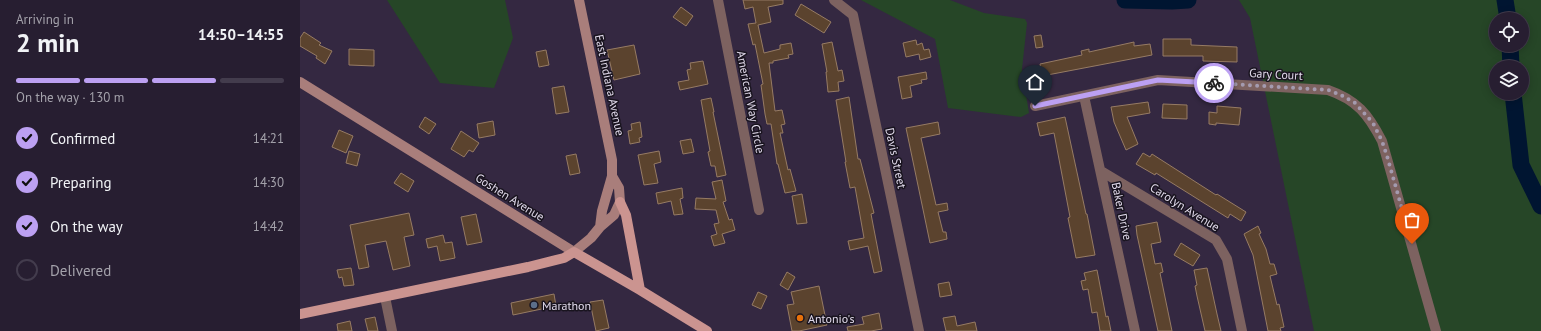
<!DOCTYPE html>
<meta charset="utf-8">
<style>
body{margin:0;font-family:"PT Sans",sans-serif;background:#332b3d;color:#f1f3f6;height:100vh;display:flex;flex-direction:column;font-size:15px;white-space:nowrap}
*{box-sizing:border-box;margin:0}
p{font-size:13px;color:#a4a2ab}
.icon{flex:none;width:22px;height:22px;fill:none;stroke:currentColor;stroke-width:2;stroke-linecap:round;stroke-linejoin:round}
.map{position:relative;flex:1;overflow:hidden}
.sheet{display:flex;flex-direction:column;background:#271e31;width:300px}
.sheet>*{flex:none}
.buttons{position:absolute;left:1189px;top:12px;display:grid;gap:8px}
.buttons a{display:grid;place-items:center;width:40px;height:40px;border-radius:50%;background:#271e31;box-shadow:0 2px 10px #0003,0 0 0 1px #433c4d;font-size:20px}
.pin{position:absolute;display:grid;place-items:center;width:34px;height:34px;color:#fff;margin:-41px -17px;border-radius:50% 50% 50% 0;rotate:-45deg;box-shadow:0 0 4px #0007}
.pin .icon{rotate:45deg}
.courier{position:absolute;display:grid;place-items:center;width:40px;height:40px;margin:-20px;border:3px solid #bca0f2;border-radius:50%;background:#fff;color:#222;box-shadow:0 1px 5px #0007}
.overview em{font-style:normal;font-weight:600}
.overview div{display:flex;flex-direction:column-reverse}
.overview{display:flex;align-items:center;justify-content:space-between;height:68px;padding:0 16px}
h1{font-size:26px;font-weight:600;line-height:30px}
.bar{display:grid;grid-template-columns:repeat(4,1fr);gap:6px 4px;align-content:center;height:48px;padding:0 16px}
.bar i{height:5px;border-radius:3px;background:#433c4d}
.bar .on{background:#bca0f2}
.bar p{grid-column:span 4}
ol{padding:0 16px;list-style:none}
li{display:flex;align-items:center;gap:12px;height:44px}
li p{margin-inline-start:auto}
li .icon{padding:4px;border-radius:50%;background:#bca0f2;color:#111;stroke-width:4}
li:last-child{color:#a4a2ab}
li i{width:22px;height:22px;border:2px solid #433c4d;border-radius:50%}
main{display:flex;flex:1;min-height:0}
.map>svg:first-child{display:block}
.green{fill:#264627;fill-rule:evenodd}
.lines{fill:none;stroke-linecap:round;stroke-linejoin:round}
.river{stroke:#001531;stroke-width:17}
.building{fill:#5b432e;stroke:#967b64}
.street{stroke:#7d6260;stroke-width:10}
.secondary{stroke:#a97e7b;stroke-width:10}
.primary{stroke:#cb9490;stroke-width:10}
.done{stroke:#a49baf;stroke-width:4;stroke-dasharray:0 7.2}
.route{stroke:#bca0f2;stroke-width:5}
.service-dot{fill:#5c6f8a;stroke:#19141f;stroke-width:1.5}
.food-dot{fill:#e8710a;stroke:#19141f;stroke-width:1.5}
.labels{text-anchor:middle;dominant-baseline:central;stroke-width:3;stroke-linejoin:round;paint-order:stroke}
.street-label{font-size:12px;fill:#e0d9ea;stroke:#19141f}
.poi-label{font-size:12px;fill:#e0d9ea;stroke:#19141f;text-anchor:start}
</style>
<main>
<section class="sheet">
<div class="overview"><div><h1>2 min</h1><p>Arriving in</p></div><em>14:50–14:55</em></div>
<div class="bar"><i class="on"></i><i class="on"></i><i class="on"></i><i></i><p>On the way · 130 m</p></div>
<ol>
<li><svg class="icon" aria-label="check" viewBox="0 0 24 24"><path d="M5 12l5 5 9-10"/></svg>Confirmed<p>14:21</p></li>
<li><svg class="icon" aria-label="check" viewBox="0 0 24 24"><path d="M5 12l5 5 9-10"/></svg>Preparing<p>14:30</p></li>
<li><svg class="icon" aria-label="check" viewBox="0 0 24 24"><path d="M5 12l5 5 9-10"/></svg>On the way<p>14:42</p></li>
<li><i></i>Delivered</li>
</ol>
</section>
<div class="map">
<svg width="1241" height="331" viewBox="0 0 1241 331">
<rect width="100%" height="100%" fill="#342841"/>
<path class="green" d="M87,0H205L213,38L194,88L140,83Z
M561,0H650L684,13L725,19L727,23L722,69L729,113L721,117L648,108L635,39Z
M939,0H1241V331H1014L950,18ZM1196,19H1222V45H1196ZM1196,67H1222V93H1196Z"/>
<g class="lines">
<path class="river" d="M825,0L872,1L888,0
M1205,0L1208,19
M1210,45L1211,67
M1213,93L1221,165L1241,206"/>
</g>
<path class="building" d="M443,0H483V4L468,7L471,22L458,25L464,53L480,49V45L491,43L493,54L488,55L489,58L473,61V63H469L475,111L482,110L485,124L481,125L483,133H480L488,170L490,169L496,191L485,193L478,164H477L471,124H467L465,114L461,85L463,84L455,44L453,45L448,24L456,23L453,7L445,9Z
M501,4L531,22L524,33L495,15Z
M381,7L393,16L386,26L373,17Z
M4,32L21,43L19,45L32,51L25,64L16,58L17,56L0,46V38Z
M741,35L743,47L736,48L734,36Z
M863,39H891V45L937,47V62L903,61V56H863Z
M616,40L617,45L622,43L624,50L629,49L631,57L620,60L619,54L606,57L603,43Z
M532,42L538,71L542,70L544,81L538,82L539,91L528,92L526,72H527L522,44Z
M834,42V46L850,44L852,55L742,76L740,64L782,55L781,51L789,49V52Z
M334,45L340,74L314,80L307,50Z
M49,49L74,50V66L49,65Z
M246,50L249,65L239,67L236,52Z
M403,61L408,84L380,90L378,82L389,80L387,70L391,69L390,63Z
M626,72L627,79L621,80L622,83L610,86L612,97L602,99L598,77Z
M264,86L269,112L256,114L252,88Z
M549,97L558,159H560L574,213L571,214L582,271L574,273L568,246L550,250L548,241L564,238L555,187L550,188L545,162H546L536,100Z
M411,98L414,112H413L426,175L417,177L415,166H411L408,152L410,151L401,100Z
M848,102L850,113L827,117L838,144L826,150L814,122L811,107Z
M863,104L887,105V119L862,118Z
M917,106L941,108L939,125L916,123V125L909,124V112L917,113Z
M125,117L136,124L129,134L119,127Z
M765,117L786,214H787L795,255L776,258L768,218L770,217L754,133L740,136L737,123Z
M193,121L195,135L179,138L177,124Z
M340,122L342,137L339,138L340,142L330,144L328,131L332,130L331,124Z
M638,122L640,134L621,138L636,205L647,203L648,210L638,212L643,232H646L647,239L630,243L606,128Z
M39,130L53,136L46,153L32,147Z
M161,131L179,143L173,152L169,150L164,157L151,149Z
M391,139L394,152L383,154L380,141Z
M49,151L60,154L57,166L46,163Z
M359,151L361,162L354,164L358,183L344,185L338,155Z
M843,153L850,157L852,154L916,195L917,194L946,212L941,221L930,214L928,218L856,173L855,175L836,164Z
M276,154L280,173L270,175L266,156Z
M101,173L114,181L108,192L94,183Z
M422,180L426,201L423,202L429,220L432,219L435,230L422,234L425,243L414,246L411,236L417,234L414,224L419,223L416,210L395,209L396,198L416,199L412,182Z
M382,188L383,198L380,199L383,214L374,215L371,201L358,204L356,193Z
M502,194L507,223L497,224L492,196Z
M109,213L114,235L104,237L110,266L93,270L86,241L65,245L69,267L59,269L50,225Z
M176,214L182,242L167,245L161,217Z
M857,222L861,242L851,244L855,264L861,263L863,272L860,273L872,331H858L837,235L836,226Z
M958,226L961,233L959,234L966,249L970,264H974L977,274L970,276L977,305L979,304L984,327L980,328L981,331H968L953,255L944,234Z
M143,235L145,243L152,242L155,258L140,261L137,246L128,248L126,239Z
M881,243L900,255L893,266L874,255Z
M51,268L54,285L44,286L42,277L39,278L37,270Z
M907,268L917,314L921,331H905L897,296L895,286L897,285L894,270Z
M797,270L806,317L808,316L811,331H800L797,312L792,313L788,289L783,290L781,281L786,280L784,273Z
M487,272L495,277L488,290L480,285Z
M649,282L652,295L640,297L638,284Z
M519,286L527,325L499,331H492L487,305L494,304L491,292Z
M458,292L467,296L461,309L452,305Z
M254,294L256,306L213,315L211,303Z
M303,300L309,328L296,331L290,302Z
M579,313L582,329L571,331H548L547,327L564,324L562,317Z
M655,316L657,326L675,322L677,331H646L643,318Z
M75,317L78,331H68L65,319Z
M50,321L52,331H38L37,324Z"/>
<g class="lines">
<path class="street" d="M418,0L459,210
M534,0L553,15L619,331
M784,96L835,331
M735,106L858,80L1028,90C1057,100 1068,114 1082,141L1136,331
M801,171L916,240L927,259L942,331
M85,297L92,331"/>
<path class="secondary" d="M279,0L312,160V176L302,211L300,227
M0,82L274,252L291,238L300,227L314,215L320,202L319,188L312,176"/>
<path class="primary" d="M320,202L326,215L340,290
M0,314L228,267L264,258L274,252L340,290L407,331"/>
</g>
<g class="lines">
<path class="done" d="M914,83L1028,90L1041,95L1055,103L1073,123L1082,141L1087,156L1112,244"/>
<path class="route" d="M735,106L858,80L914,83"/>
</g>
<circle class="service-dot" cx="234" cy="305" r="4"/>
<circle class="food-dot" cx="500" cy="318" r="4"/>
<g class="labels">
<g class="street-label">
<text transform="translate(976 74) rotate(3)">Gary Court</text>
<text transform="translate(310 85) rotate(78)">East Indiana Avenue</text>
<text transform="translate(451 102) rotate(79)">American Way Circle</text>
<text transform="translate(596 158) rotate(78)">Davis Street</text>
<text transform="translate(210 197) rotate(32)">Goshen Avenue</text>
<text transform="translate(885 207) rotate(32)">Carolyn Avenue</text>
<text transform="translate(822 211) rotate(78)">Baker Drive</text>
</g>
<g class="poi-label">
<text x="242" y="305">Marathon</text>
<text x="508" y="318">Antonio's</text>
</g>
</g>
</svg>
<div class="buttons">
<a><svg class="icon" aria-label="locate" viewBox="0 0 24 24"><circle cx="12" cy="12" r="6"/><path d="M12 2v4M12 18v4M2 12h4M18 12h4"/></svg></a>
<a><svg class="icon" aria-label="layers" viewBox="0 0 24 24"><path d="M12 4l9 5-9 5-9-5zM3 14l9 5 9-5"/></svg></a>
</div>
<div class="pin" style="left:1112px;top:244px;background:#ea580c"><svg class="icon" aria-label="bag" viewBox="0 0 24 24"><path d="M5 8h14l-1 12H6zM9 8a3 3 0 0 1 6 0"/></svg></div>
<div class="pin" style="left:735px;top:106px;background:#1f2937"><svg class="icon" aria-label="home" viewBox="0 0 24 24"><path d="M3 11l9-7 9 7M6 9v11h12V9"/></svg></div>
<div class="courier" style="left:914px;top:83px"><svg class="icon" aria-label="bike" viewBox="0 0 24 24"><circle cx="6" cy="16" r="4"/><circle cx="18" cy="16" r="4"/><path d="M6 16l4-8h5l3 8M10 8l3 8H6M13 5h3"/></svg></div>
</div>
</main>
